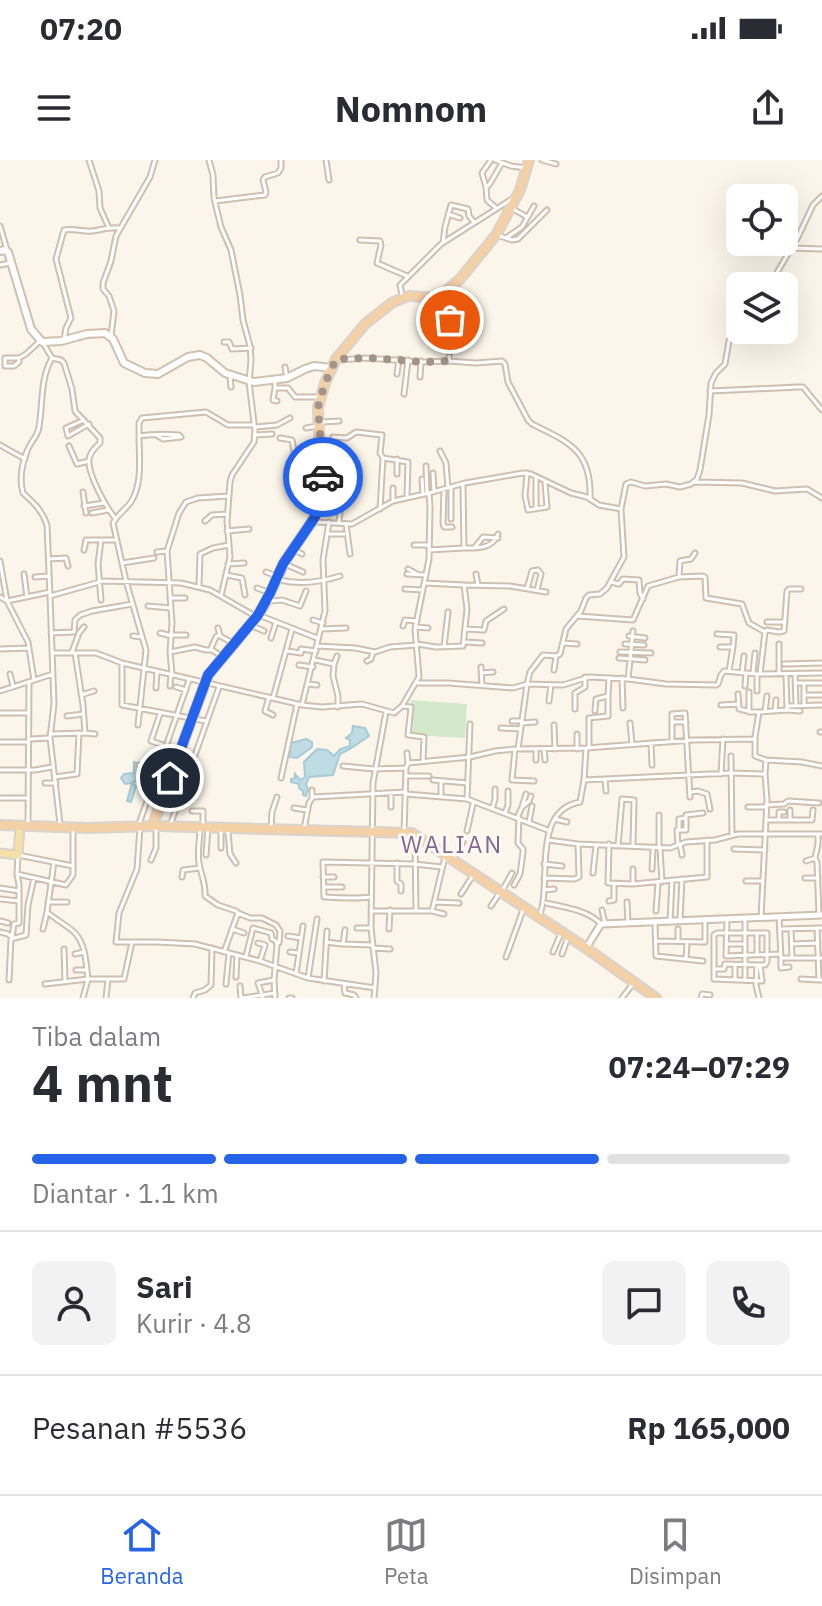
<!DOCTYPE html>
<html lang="id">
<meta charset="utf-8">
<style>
body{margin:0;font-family:"IBM Plex Sans",sans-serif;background:#f2f2f3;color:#2b2b33;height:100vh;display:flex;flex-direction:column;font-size:30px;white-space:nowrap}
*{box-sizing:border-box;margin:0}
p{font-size:26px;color:#7c7c81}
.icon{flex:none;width:44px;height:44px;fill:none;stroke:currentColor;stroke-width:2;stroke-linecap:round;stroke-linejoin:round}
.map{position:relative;height:838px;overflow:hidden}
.details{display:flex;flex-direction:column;background:#fff;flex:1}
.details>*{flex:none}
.fabs{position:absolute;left:726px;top:24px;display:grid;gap:16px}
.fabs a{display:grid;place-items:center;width:72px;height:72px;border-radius:12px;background:#fff;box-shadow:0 8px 32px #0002;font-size:40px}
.pin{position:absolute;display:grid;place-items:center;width:68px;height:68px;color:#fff;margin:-34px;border:4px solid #fff;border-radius:50%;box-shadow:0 2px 8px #0007}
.courier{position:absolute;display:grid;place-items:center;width:80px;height:80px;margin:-40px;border:6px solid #2563eb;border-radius:50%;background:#fff;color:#222;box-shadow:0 2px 10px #0007}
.head em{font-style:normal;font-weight:800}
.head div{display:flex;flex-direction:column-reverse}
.head{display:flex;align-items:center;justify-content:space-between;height:136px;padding:0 32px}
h1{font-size:52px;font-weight:800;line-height:60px}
.bar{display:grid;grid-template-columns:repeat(4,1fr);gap:12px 8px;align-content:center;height:96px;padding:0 32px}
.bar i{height:10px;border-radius:6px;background:#e1e1e2}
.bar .on{background:#2563eb}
.bar p{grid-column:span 4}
.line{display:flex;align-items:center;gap:20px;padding:0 32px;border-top:2px solid #e1e1e2}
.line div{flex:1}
.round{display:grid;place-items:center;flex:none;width:84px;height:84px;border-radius:12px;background:#f2f2f3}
.status{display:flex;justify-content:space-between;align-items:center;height:56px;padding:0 40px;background:#fff;direction:ltr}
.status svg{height:22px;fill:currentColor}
header{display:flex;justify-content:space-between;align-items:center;height:104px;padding:0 32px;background:#fff;font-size:36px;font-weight:800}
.menu{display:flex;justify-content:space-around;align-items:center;height:112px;border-top:2px solid #e1e1e2;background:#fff;font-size:22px;color:#7c7c81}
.menu a{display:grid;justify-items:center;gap:4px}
.menu .on{color:#2563eb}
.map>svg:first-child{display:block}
.green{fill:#d3e9c9}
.water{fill:#bfdce5;stroke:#a6cad6;stroke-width:2}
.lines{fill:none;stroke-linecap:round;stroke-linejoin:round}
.minor-casing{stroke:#cebfb0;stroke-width:7}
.tertiary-casing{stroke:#cebfb0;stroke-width:9}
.secondary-casing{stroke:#d0c0ae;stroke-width:10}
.primary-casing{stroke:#d9d2cd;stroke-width:11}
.trunk-casing{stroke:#d9d2cd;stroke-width:12}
.minor{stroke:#fff;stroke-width:3}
.tertiary{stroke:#fff;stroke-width:5}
.secondary{stroke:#fff;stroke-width:6}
.primary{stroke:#f6e0a7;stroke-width:7}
.trunk{stroke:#f4d0a6;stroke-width:8}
.done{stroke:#a59485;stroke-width:8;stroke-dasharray:0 14.4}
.route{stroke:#2563eb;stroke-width:10}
.labels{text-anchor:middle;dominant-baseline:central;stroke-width:6;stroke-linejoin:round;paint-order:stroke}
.quarter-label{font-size:24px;letter-spacing:2px;fill:#876691;stroke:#fefaf1}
</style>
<div class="status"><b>07:20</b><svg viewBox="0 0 49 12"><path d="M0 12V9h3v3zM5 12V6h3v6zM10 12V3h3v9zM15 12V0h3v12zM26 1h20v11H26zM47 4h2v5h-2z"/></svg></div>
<header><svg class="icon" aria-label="menu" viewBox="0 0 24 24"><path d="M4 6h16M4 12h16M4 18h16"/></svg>Nomnom<svg class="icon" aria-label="share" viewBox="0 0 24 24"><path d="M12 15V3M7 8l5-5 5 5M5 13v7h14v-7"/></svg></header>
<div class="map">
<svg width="822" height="838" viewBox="0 0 822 838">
<rect width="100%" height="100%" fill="#fcf6ea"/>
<path class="green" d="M411,540L467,544L465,578L409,575Z"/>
<path class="water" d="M353,566L365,568L369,576L350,589L340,594L333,615L309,617L306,624L308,630L306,636L303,635V631L299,628V624L291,622V619L295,618V614L300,620L305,617L304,602L317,589L327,590L334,596L340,589L350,586V580L346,578L352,573Z
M306,579L312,582V587L297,598L289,597L291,583Z
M134,602L139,604V611L142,613L139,620L132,623L136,626L131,642L127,641L132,623L125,624L121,618L124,614L134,613Z"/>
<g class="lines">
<g class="minor-casing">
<path id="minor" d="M89,0L99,31L100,48L109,68
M209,0L213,15L214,38L221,67L231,90L240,135L243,160L250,186L251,200L249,222L255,271L254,282L232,315L230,322L227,361L230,397L221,436
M326,0L329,20
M491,0L482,13L486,27L489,25L502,3
M495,0L511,6L526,8
M542,0L556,4
M486,27L487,40L495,47
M215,41L265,35L266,32L263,20L265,17L278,13L281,8V0
M513,49L527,57
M448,54L460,58
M0,66L7,90
M500,76L512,80L518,79L547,50
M506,78L522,67L534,46
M360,80L380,81L381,85L377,103L407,116
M443,83L445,67L451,45L468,49L469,56L474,62
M791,88L822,89
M0,105L10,103
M769,126L798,77L813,45L822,36
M402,135L400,125L441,84L512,39
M111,176L114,151L109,136L103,129V123L111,101L116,76L150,17L155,0
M64,180L66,168L71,158L56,99L64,70C74,68 82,72 92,71C101,70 109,67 119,68
M224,182H229L232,189L251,188
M43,183L52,198L61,200L64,203L72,229L75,251L100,278V283C95,288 90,292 89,299C87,313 106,347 115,358
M5,198H19V202L14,206H5Z
M19,198L26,194L40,181
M340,200L365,198L424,202L449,201L451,163L440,154V140
M449,201L476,203L502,201L505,204L508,222L528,260L532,264C571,283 592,292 590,339
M285,207L287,218
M397,214L399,199
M230,216L231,227
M420,217L421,201
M275,222V228H288L295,237H320
M275,228L273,240L277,241
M710,231L798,227H803L822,250
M404,234L408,200
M84,260L66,268L68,276L89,264
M322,262L339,261
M255,267L277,265L290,258
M306,268L318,266
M256,275L272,274
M139,276V263L142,258L206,252L228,265H254
M333,277L347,278L356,272L382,275L380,293L383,298L380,349
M280,278L292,280L294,291L313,292L321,290
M0,285L25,299
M69,286L77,304L89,301
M440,291L446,303L448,328
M383,298L408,302L407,336
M426,306L427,333
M327,307H337
M433,313L434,331
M527,313L525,336L528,350L547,347L545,323
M397,314V299
M422,319L423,334
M694,322L742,323L775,331L807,329L822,338
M393,328V341
M444,329L443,363L444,367H452
M83,332L86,353
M429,333L465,323L523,313L531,314L571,333L587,337L599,345L621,349
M84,346L104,343
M536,349V317
M92,353L108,350
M451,359V327
M205,361L212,355L227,354
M339,362L341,343
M346,364L350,394
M227,371L249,369
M327,374H344
M414,385H429
M475,387L483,377L498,378
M464,388C477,388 493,389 498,374
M293,389L302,394
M84,390L86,380H101
M429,390L464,388L463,324
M157,392L167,391
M49,399L66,398L68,406
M0,401L7,441L28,482L34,520
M122,403L154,398
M228,404L244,403
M287,405L303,412
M408,409L417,414
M266,412L277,416
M24,414L27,437
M407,414L426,415
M476,414L478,425
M226,415L242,418L245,435
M35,417L49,416
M679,417L680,401L691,399L695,393
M280,420C300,425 321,422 340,416
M611,422L619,424L623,419L639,420L640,433L643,439
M425,423L464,425
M199,426L200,394L213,388L229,385
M257,428L270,433
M405,429L423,430
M527,429L532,411L538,410L541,414L537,430
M50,436L47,365C42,350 34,343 23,333C19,319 22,302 28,289C31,281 38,276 39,267C43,243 40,219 52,198
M0,437L7,441L50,432
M170,438H185
M101,440L98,404L101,380H116
M270,441L282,440L300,446L306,431
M148,446L171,448
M261,456L317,478
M578,456L633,460L648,426L679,417L702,416L705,417L706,438L742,444L749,463L765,472
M313,460L323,463
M767,462H785
M250,465L264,471
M403,466L405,460L417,461
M416,467L428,468
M218,468L220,476L231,482
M321,469L346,468
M466,469L484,470L486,461L504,449
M51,473L74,472L75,460L80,455L92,451L132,444
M160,473L172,476
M717,474L734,475L733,487
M172,475H186
M133,476L142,477
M629,476L645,478
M271,478L276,462
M465,482L482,483
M563,483L577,484
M417,484L436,487L463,486L467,449L464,425L510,426L546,432
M625,484L644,485
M317,486L355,488L375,492L390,487L416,485
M444,487L448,452
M720,487H733L729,511
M211,488L216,477L219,475
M0,489L29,488
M287,491L301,493V489L316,491
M72,492L79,473L84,467
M170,492L195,487L206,490H212L223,497
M620,492L651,493
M52,493H96L122,503L302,545L322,547L362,544L394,553L402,546L419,517L415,469L429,399L430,347L429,333L393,341L352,364L316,362
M619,498L645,500
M315,500L334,504L333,516L338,536V547
M367,501L371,499L373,492
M122,503V545L206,561
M334,504L337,496
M784,504L822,503
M299,505L313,507
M481,507L482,525
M554,510L556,496
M481,513L493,512
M742,513L744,496
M753,513L755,493
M779,513V484
M10,514L13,526
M172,514L170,492L172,463L167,391L179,353L186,342L198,338L228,336
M760,514L765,472L767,470L779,472L784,471L787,431L789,429H801
M795,514L796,545
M622,518L623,548
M628,519L633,471
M416,523H448L513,528L527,524L563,525L589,517L628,519L666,524L716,525L718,524L721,515L724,511L757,514L822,513
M796,523H822
M308,524L317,525
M804,525V545
M170,526L171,514
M745,526L746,513
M176,527L186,530
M156,528L157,511
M0,531L53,514
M757,531V514
M749,532V552H759
M738,534L739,549L748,551
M81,535L94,531
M804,535H822
M269,537L265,551L273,555
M273,538L292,469
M549,541L551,525
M302,545L325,451L323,400L329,362
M721,545L739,544
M402,546L411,547L408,575L424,577L423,601
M787,546L822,545
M575,549V533L585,527V517
M787,550L800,551
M595,551L596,539L608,536L609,518
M765,551L767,536
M775,551L776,540
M0,553H28
M160,554L151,581L166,586
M67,556L83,554
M512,561H522
M672,562H686
M522,563L535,562
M630,563L632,584
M138,565L146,490L126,421L113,363C118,354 125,350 131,342C143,323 139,297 139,276C152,274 166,274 179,275L181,277L163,279L156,275
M554,565L555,589
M501,568L521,569
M820,572H822
M85,573L95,574
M50,574L85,573L83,545L75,493
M577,574V589
M30,579L50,578
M672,580V554L685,553L690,637
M0,582H28
M651,583L652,605
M589,588V558L608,556V536
M515,589L512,620L534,621
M518,589L527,524L530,512L543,495L556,496L560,494L566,469L581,451L586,438L589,435L600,434L607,428L624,397L621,349L626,324L631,322L645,326L666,324L680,327L691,324L697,319L700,310L709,255L711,223L716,213L725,204L729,181L740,168
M536,589V600
M544,589L545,600
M407,593L408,603
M731,596L732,675
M766,600L802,602L822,606
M139,605L157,612
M343,606L374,609L406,608
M0,610H35L52,607
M157,614L184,621
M721,614L723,579
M406,616H429
M55,617L77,614L79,573
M281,618L297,544
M605,619L606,631
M433,620L468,623
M584,620L586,588
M45,623H56
M312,630V638
M182,631L192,636
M691,632L698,631L707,634L710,649
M391,633V647
M406,634L467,639L550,671
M441,636V621
M0,638H28
M467,639L470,564
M766,645L784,644L788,641L819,643
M522,647L526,634
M748,647H766
M294,648L307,650
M492,649L495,639V629
M192,651H203V667
M505,653L508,645V631
M517,658L522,647L529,641L531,636
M555,659L567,662
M766,660H812L813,650
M779,660V652H784
M790,660V650
M28,662L29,522
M529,662L532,646
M171,663L219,527
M60,664L50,578L54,544L50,436L103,421L181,423L210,430L255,456
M139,664L189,520
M140,667L137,709L119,753L116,782H157L195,784L260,801L308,818L375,828
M73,668V706L18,695L17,714L66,725L73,715V706
M200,669C200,680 197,691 199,703C201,715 206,724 205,736L218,745L236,751L238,753L224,792
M271,669L272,652L277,637
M304,669L309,643L313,637L406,632
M679,670V659L686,658
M221,671V688
M467,671L473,644
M228,672L230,694L236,703
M404,672L406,608L408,603L470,597L495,591L515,589L586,588L693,580L755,579
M415,679L416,751
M548,680L578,684L670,688L686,682L715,680L738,674H822
M609,684L608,723L633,724L707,717V680
M680,684L682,695
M618,685L622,639L634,640L633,684
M678,685L677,670H686V655L703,653
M659,688V655
M660,689L662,722
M734,689L765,690
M206,695L208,667
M815,698L818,684V674
M453,699L463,682
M151,700L156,688V667
M806,701L815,698L817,702L819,755
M54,702L47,752C56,760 67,765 75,773C86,785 86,804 88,819H124L132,782
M397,703V721L401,724V731
M544,704L562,706
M652,709L653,689
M593,713L596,685
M182,717L183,710L200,708
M323,717H334
M544,718L574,719L579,717L578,684
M805,718H818
M746,721H763
M633,724V709
M514,725L520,714L523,692V689L518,683L519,658
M324,727H342
M0,728L19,731
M544,730L554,729
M502,731L512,713
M461,734L472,717
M371,737C354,739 340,738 324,737L323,702L414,704L442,707
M0,739L19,741
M609,741L614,740V725
M48,742H67
M434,742L459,743
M627,742L628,763
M546,743C564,747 588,750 601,764
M491,746L499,734
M602,750L605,764
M371,751H432L445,697
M432,751L444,754
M656,751L658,723
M238,753L250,758H262L276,765L280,771L279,783
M539,757C553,724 530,651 580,642L584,620L731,613L765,614
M779,757L781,798H822
M761,758L767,640L765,614L766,600L755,596V577L759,552L787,550L786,514
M680,759L682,719
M727,759L726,796L780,794
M0,761L8,763
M670,761L672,720
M655,764L656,796L703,801
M357,768H371
M817,768L819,820H822
M43,769L47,752
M232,769L244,773
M389,769L390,750
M780,769L822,768
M791,769L792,797
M345,770L343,784L372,785
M0,772L8,774L12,777L14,764L19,763V725L17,714
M288,776L301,778
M656,781L705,782V759
M678,781V769
M326,782L342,784
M258,783L265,785L260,801
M726,784H745
M792,784L818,783
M373,788L390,789
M64,789L65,822
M290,792L299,793
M553,792L561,773
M75,794L84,792
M562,794L567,780
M757,794V774
M246,796L253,768L271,773L272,779L276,781L277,785L274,820L275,838
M506,797L523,750
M781,798V808L789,807
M686,799L687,783
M757,806L756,825L759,838
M714,809H724L725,804L760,805H765L767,802V773H717L714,775V819L762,821L760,805
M76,810H87
M296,814L303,766
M236,817L237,795
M308,818L317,759
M745,818V758
M801,819L819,820
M9,820L11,779L26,775L28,745L34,718
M735,820V805
M324,821L327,771
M45,824L88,819L83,838
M226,824L229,793
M344,824L345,833L354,835L356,838
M240,826L241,838
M106,838L108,819
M193,838L195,833L205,830L211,825L212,788
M243,838L275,833
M263,838L258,823L274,820
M289,838H292
M374,838L376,813L371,768L373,623L386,552
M622,838L632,825
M701,838L702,834L710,835"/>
</g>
<g class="tertiary-casing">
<path id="tertiary" d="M586,788L601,764L822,755"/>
</g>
<g class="secondary-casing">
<path id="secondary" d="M0,91L5,90L8,92L31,169L42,182L61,181L87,174L105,173L113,179L124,203L145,213L158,214L188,197L200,195L207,198L225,213L254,222L287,218L305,209L314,206L332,208"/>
</g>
<g class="primary-casing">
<path id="primary" d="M0,693L18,695L20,666"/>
</g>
<g class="trunk-casing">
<path id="trunk" d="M154,662L208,515L258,455L266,442L285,401L315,357L320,344L323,307L319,275L318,247L325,223L336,199L365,164L393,142L409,136L438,138L460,119L496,75L520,30L529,0
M0,665L88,668L151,666
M157,666L412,673L586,788L656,838"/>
</g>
<use href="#minor" class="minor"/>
<use href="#tertiary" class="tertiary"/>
<use href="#secondary" class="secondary"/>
<use href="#primary" class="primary"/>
<use href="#trunk" class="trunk"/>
</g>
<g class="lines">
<path class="done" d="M323,317L318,247L325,223L336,199L371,198L424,202L449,201L452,168L450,160"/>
<path class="route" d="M170,618L208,515L258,455L270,433L283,404L315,357L320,344L323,317"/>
</g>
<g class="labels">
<g class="quarter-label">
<text x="452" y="684">WALIAN</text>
</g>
</g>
</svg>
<div class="fabs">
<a><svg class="icon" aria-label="locate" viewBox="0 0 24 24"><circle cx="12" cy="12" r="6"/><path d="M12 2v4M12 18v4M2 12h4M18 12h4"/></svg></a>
<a><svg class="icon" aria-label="layers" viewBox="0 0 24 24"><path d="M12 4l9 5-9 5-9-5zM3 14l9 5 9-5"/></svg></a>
</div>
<div class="pin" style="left:450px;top:160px;background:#ea580c"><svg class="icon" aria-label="bag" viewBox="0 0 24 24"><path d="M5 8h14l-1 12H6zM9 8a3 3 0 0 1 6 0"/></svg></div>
<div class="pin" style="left:170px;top:618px;background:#1f2937"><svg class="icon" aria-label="home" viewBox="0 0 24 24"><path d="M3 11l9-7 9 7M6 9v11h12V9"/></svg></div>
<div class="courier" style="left:323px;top:317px"><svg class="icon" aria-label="car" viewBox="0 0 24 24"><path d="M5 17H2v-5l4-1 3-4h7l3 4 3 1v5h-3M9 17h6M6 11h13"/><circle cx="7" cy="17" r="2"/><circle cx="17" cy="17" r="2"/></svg></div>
</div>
<section class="details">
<div class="head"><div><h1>4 mnt</h1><p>Tiba dalam</p></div><em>07:24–07:29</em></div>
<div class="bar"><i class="on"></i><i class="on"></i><i class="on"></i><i></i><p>Diantar · 1.1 km</p></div>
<div class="line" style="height:144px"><a class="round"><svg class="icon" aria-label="person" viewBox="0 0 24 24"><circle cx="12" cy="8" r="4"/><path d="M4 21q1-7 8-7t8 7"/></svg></a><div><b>Sari</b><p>Kurir · 4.8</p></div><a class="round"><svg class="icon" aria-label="chat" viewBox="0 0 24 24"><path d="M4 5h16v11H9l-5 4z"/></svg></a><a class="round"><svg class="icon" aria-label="phone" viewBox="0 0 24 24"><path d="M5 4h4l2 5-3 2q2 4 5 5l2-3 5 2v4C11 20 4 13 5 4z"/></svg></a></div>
<div class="line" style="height:104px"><div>Pesanan #5536</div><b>Rp 165,000</b></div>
</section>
<nav class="menu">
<a class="on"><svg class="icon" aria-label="home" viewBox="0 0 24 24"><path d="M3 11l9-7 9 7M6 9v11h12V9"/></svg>Beranda</a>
<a><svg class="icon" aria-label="map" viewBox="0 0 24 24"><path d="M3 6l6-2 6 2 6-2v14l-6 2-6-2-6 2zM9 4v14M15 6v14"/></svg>Peta</a>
<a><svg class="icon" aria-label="saved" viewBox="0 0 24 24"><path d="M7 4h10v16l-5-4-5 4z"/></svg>Disimpan</a>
</nav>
